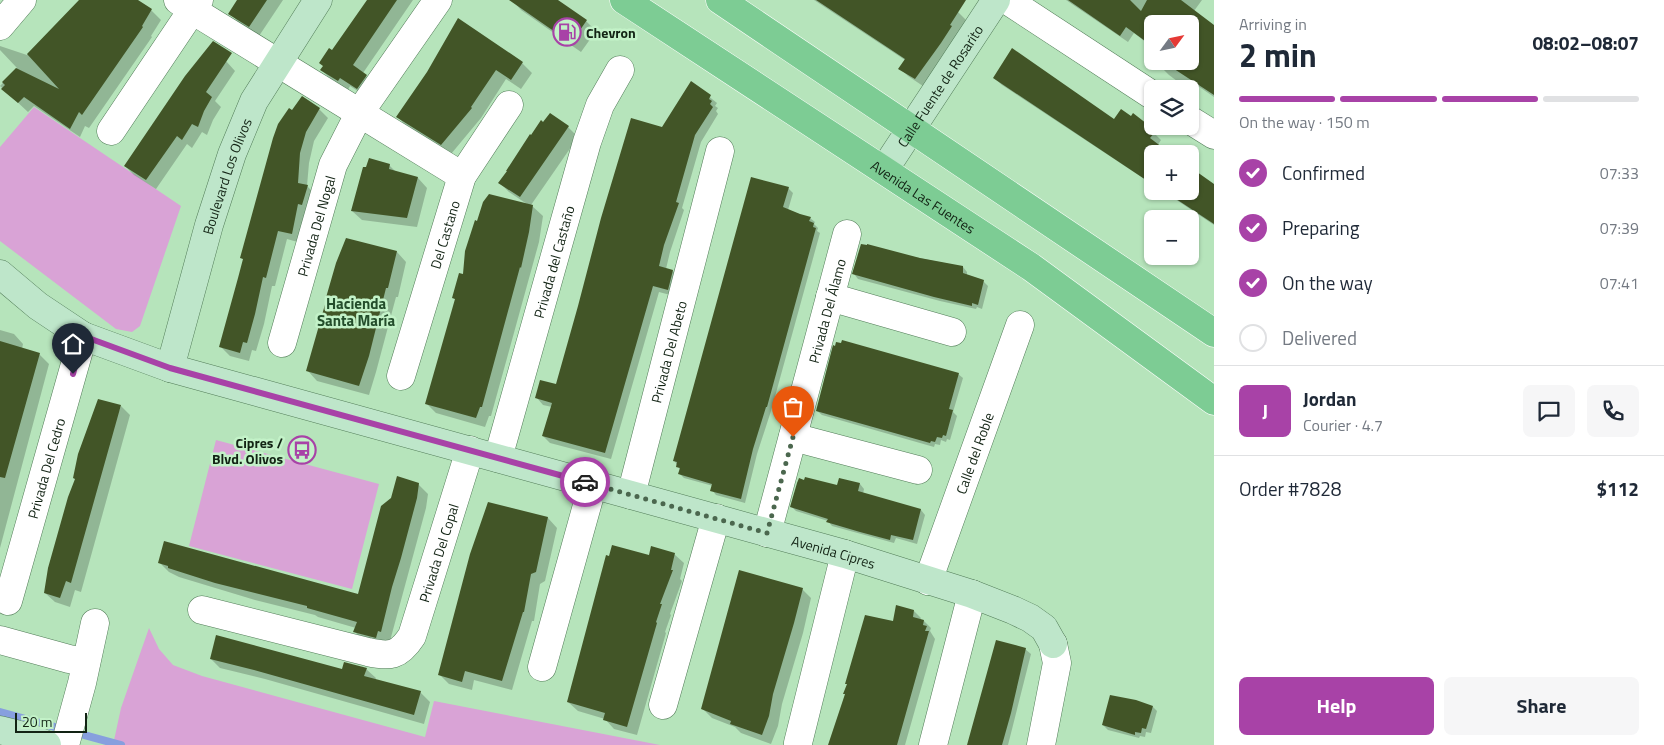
<!DOCTYPE html>
<meta charset="utf-8">
<style>
body{margin:0;font-family:"Titillium Web",sans-serif;background:#f6f6f7;color:#1f2937;height:100vh;display:flex;flex-direction:column;font-size:19px;white-space:nowrap}
*{box-sizing:border-box;margin:0}
p{font-size:16px;color:#747a83}
.icon{flex:none;width:28px;height:28px;fill:none;stroke:currentColor;stroke-width:2;stroke-linecap:round;stroke-linejoin:round}
.map{position:relative;flex:1;overflow:hidden}
.side{display:flex;flex-direction:column;background:#fff;width:450px}
.side>*{flex:none}
.needle{width:32px;rotate:57deg}
.tools{position:absolute;left:1144px;top:15px;display:grid;gap:10px}
.tools a{display:grid;place-items:center;width:55px;height:55px;border-radius:8px;background:#fff;box-shadow:0 1px 4px #0004;font-size:25px}
.scale{position:absolute;left:15px;bottom:12px;width:72px;box-sizing:border-box;padding-left:5px;border:2px solid #122314;border-top:0;font-size:14px;line-height:18px;white-space:nowrap;color:#122314;-webkit-text-stroke:4px #c3f2c8;paint-order:stroke}
.pin{position:absolute;display:grid;place-items:center;width:42px;height:42px;color:#fff;margin:-51px -21px;border-radius:50% 50% 50% 0;rotate:-45deg;box-shadow:0 0 5px #0007}
.pin .icon{rotate:45deg}
.courier{position:absolute;display:grid;place-items:center;width:50px;height:50px;margin:-25px;border:4px solid #a842a7;border-radius:50%;background:#fff;color:#222;box-shadow:0 1px 6px #0007}
.overview em{font-style:normal;font-weight:700}
.overview div{display:flex;flex-direction:column-reverse}
.overview{display:flex;align-items:center;justify-content:space-between;height:85px;padding:0 25px}
h1{font-size:32px;font-weight:700;line-height:38px}
.bar{display:grid;grid-template-columns:repeat(4,1fr);gap:8px 5px;align-content:center;height:60px;padding:0 25px}
.bar i{height:6px;border-radius:4px;background:#e0e1e3}
.bar .on{background:#a842a7}
.bar p{grid-column:span 4}
.line{display:flex;align-items:center;gap:12px;padding:0 25px;border-top:1px solid #e0e1e3}
.line div{flex:1}
.round{display:grid;place-items:center;flex:none;width:52px;height:52px;border-radius:8px;background:#f6f6f7}
ol{padding:0 25px;list-style:none}
li{display:flex;align-items:center;gap:15px;height:55px}
li p{margin-inline-start:auto}
li .icon{padding:5px;border-radius:50%;background:#a842a7;color:#fff;stroke-width:4}
li:last-child{color:#747a83}
li i{width:28px;height:28px;border:2px solid #e0e1e3;border-radius:50%}
.cta{display:flex;gap:10px;margin-top:auto;padding:10px 25px}
.cta a{flex:1;height:58px;border-radius:8px;background:#a842a7;color:#fff;font-size:20px;font-weight:700;line-height:58px;text-align:center}
.cta a+a{background:#f6f6f7;color:#1f2937}
main{display:flex;flex:1;min-height:0}
.map>svg:first-child{display:block}
.green{fill:#d9a3d6}
.shadow{fill:#0003}
.lines{fill:none;stroke-linecap:round;stroke-linejoin:round}
.stream{stroke:#879fde;stroke-width:8}
.building{fill:#425527}
.street-casing{stroke:#527c58;stroke-width:29}
.secondary-casing{stroke:#527c58;stroke-width:29}
.primary-casing{stroke:#fff;stroke-width:29}
.street{stroke:#fff;stroke-width:28}
.secondary{stroke:#bee6ca;stroke-width:28}
.primary{stroke:#7dcc94;stroke-width:28}
.done{stroke:#4b674e;stroke-width:5;stroke-dasharray:0 9}
.route{stroke:#a842a7;stroke-width:6}
.labels{text-anchor:middle;dominant-baseline:central;stroke-width:5;stroke-linejoin:round;paint-order:stroke}
.poi-label{font-size:14px;font-weight:bold;fill:#122314;stroke:#c3f2c8;text-anchor:start}
.street-label{font-size:14px;fill:#122314;stroke:#c3f2c8}
.neighbourhood-label{font-size:15px;font-weight:bold;fill:#234d2b;stroke:#c3f2c8}
</style>
<main>
<div class="map">
<svg width="1214" height="745" viewBox="0 0 1214 745">
<rect width="100%" height="100%" fill="#b6e4bb"/>
<path class="green" d="M34,107L181,206L140,326L132,332L116,329L0,241V147Z
M216,440L379,484L352,589L189,546Z
M149,628L159,649L173,665L202,676L425,737L434,701L660,745H113L121,708Z"/>
<path class="shadow" d="M81,0H136L151,10L161,20L151,36L152,37L89,128L85,126L80,137L34,106L28,112L0,86L17,68L0,50V46L27,55Z
M238,0H283L259,36L240,24L231,14Z
M368,0H413L363,73L375,85L367,97L350,86L348,90L331,79L321,70Z
M512,0H556L586,21L596,31L581,52L521,10Z
M814,0H939L958,12L966,20L949,51L923,86L908,76L900,68L905,60Z
M1066,0H1202L1194,11L1214,26V97L1195,84L1191,89L1187,85L1185,87L1169,75L1157,63L1158,61H1190V24H1152V47L1134,33L1128,42Z
M459,20L522,63L532,73L521,89L506,79L481,118L451,154L407,127L398,117L428,73Z
M226,61L235,71L215,101L221,107L213,120L207,135L202,132L192,148L187,144L156,189L134,175L125,166Z
M994,78L1154,133L1161,140L1152,154V184L1002,85Z
M692,83L717,103L715,106L718,108L716,111L718,114L701,142L682,208L684,210L670,252L666,269L673,271L679,277L674,296L659,292L611,459L550,443L543,436L552,407L543,405L537,398L557,385L663,128Z
M319,109L328,118L314,141L309,163L307,186L316,195L301,243L287,239L275,286H272L264,324L256,351L252,350L249,361L230,356L221,347L244,260L242,258L292,111Z
M550,115L568,127L578,137L531,205L543,216L539,242L491,416H489L485,427L436,413L427,404L456,300L453,297L464,275L527,204L509,192L500,183Z
M389,165L396,172L418,178L427,188L417,227L362,220L352,211Z
M1190,169L1214,186V225L1163,191H1190Z
M788,188L793,193L788,210L810,218L815,222L814,224L818,228L817,231L820,233L771,411L757,454L745,503L716,495L712,490L713,486L684,478L679,473L680,470L674,460Z
M347,239L397,252L406,262L398,297H396L376,372L369,395L317,381L308,371Z
M900,254L963,267L967,272V276L983,281L988,286L982,309L977,307L976,309L940,301L858,279L854,274Z
M0,330L14,334L23,344L22,349L39,354L49,364L0,548Z
M958,374L963,378L953,412L957,416L950,440L947,439L946,442L941,440L940,445L935,444L934,447L822,415L817,411Z
M121,406L130,415L81,592L75,590L70,607L55,602L45,593Z
M840,479L860,484L864,489L863,494L921,510L925,515L917,544L896,538L894,543L832,526L828,521L796,511L792,507L838,487Z
M418,484L428,494L426,508L390,641L387,640L385,646L364,641L355,632L356,628L318,617L315,615L255,600L179,577L169,572L160,563L359,595Z
M488,503L548,518L557,528L545,581L540,584L534,621H532L512,690L474,680L472,690L449,684L439,674Z
M674,554L684,563L680,579L682,581L670,614L671,615L665,632L666,633L637,735L614,729L605,719L578,711L568,702L650,557Z
M802,589L811,598L803,633L782,704L778,726L771,744L741,733L735,727L712,718L703,709Z
M914,611L921,618L920,620L924,621L931,628L930,631L935,639L905,745H829L894,622Z
M1025,649L1031,654L1008,745H969Z
M211,659L343,670L366,669L376,678L375,681L420,692L430,702L424,724L265,679L220,668Z
M1153,707L1157,711L1151,733L1146,732L1145,737L1140,736L1139,738L1108,730L1103,725Z"/>
<g class="lines">
<path class="stream" d="M0,712L121,745"/>
</g>
<path class="building" d="M79,0H138L152,9L142,26L143,27L82,115L79,112L70,129L24,97L18,103L1,89L5,85L2,82L16,68L59,89L27,54Z
M237,0H267L249,27L228,14Z
M367,0H397L353,65L367,75L357,89L340,78L338,81L320,70L323,66L319,63L329,48L332,50Z
M509,0H558L587,20L571,43Z
M816,0H966L950,25L952,26L941,43L915,79L898,69L905,59Z
M1068,0H1130L1141,11L1147,0H1181L1214,25V95L1162,61H1190V24H1152V46L1126,27L1120,36Z
M458,18L523,62L511,80L496,70L471,107L472,108L441,145L396,117L427,72Z
M213,41L232,53L206,92L212,97L204,111L198,127L192,124L182,140L177,136L146,180L124,166L185,76Z
M1012,48L1114,119L1121,109L1131,116L1133,113L1156,131L1150,138L1171,154H1152V184L993,78Z
M691,81L711,95L709,99L712,101L710,104L713,107L695,135L676,202L679,203L664,245L659,266L673,270L668,290L653,286L605,453L542,436L552,403L535,398L540,380L556,384L578,306L601,218L631,118L662,127Z
M302,96L320,108L306,132L300,153L298,183L308,185L302,205L298,204L292,234L278,231L266,278L263,277L255,314L247,343L243,342L240,353L219,347L238,278L243,259L240,258L273,138L278,124L289,108L292,110Z
M550,113L569,126L520,197L498,183L507,171H506L530,134L531,135L541,120L543,122Z
M369,158L390,164L389,169L418,177L407,218L351,211L363,167H366Z
M1190,167L1214,184V224L1164,191H1190Z
M751,177L789,187L783,207L800,214L811,217L809,221L814,223L813,227L816,228L767,407H766L753,449L741,499L710,491L712,484L678,474L680,468L676,467L677,462L673,461Z
M489,194L533,205L529,232L521,268L520,267L482,407H480L476,418L425,404L455,299L452,298L459,273L463,274L465,251L475,220L477,221L483,202Z
M346,238L397,251L388,288H386L369,356L359,386L306,371L326,301H325L336,263Z
M861,244L867,245V244L920,258L963,266V273L984,280L978,305L972,303V306L934,297L852,274Z
M842,340L959,373L949,409L953,410L946,436L943,435L942,438L937,437L935,442L931,441L930,443L816,411L833,345L835,346L836,342L841,343Z
M0,341L40,353L5,478L0,477Z
M98,399L121,405L71,583L66,581L60,598L44,593L48,568L68,497L75,479L73,478L78,454Z
M397,476L419,483L417,498L401,558L392,587L381,632L378,631L376,638L353,632L357,622L307,608V606L215,583L168,568V566L158,563L164,541L358,594L381,506L391,498Z
M805,477L837,485L839,478L860,483L858,491L921,509L913,540L891,535L890,540L860,532L826,522L828,519L790,507L797,483L799,478L804,480Z
M488,502L548,517L536,572L531,574L524,612H523L502,681L465,671L462,682L438,675L470,554Z
M612,545L649,555L651,546L675,553L671,570H673L660,604H662L656,622L657,623L627,727L603,720L605,713L567,702L606,555L609,556Z
M739,570L803,588L794,623L773,694L769,716L762,735L730,724L731,721L701,709Z
M896,605L914,610L913,617L924,620L923,625L927,626L925,631H929L897,745H828L845,694H843L847,684H845L865,615L893,621Z
M216,635L342,669L344,662L367,668L364,676L421,691L414,715L254,670L210,659Z
M996,640L1026,648L1011,713L1002,745H967Z
M1110,695L1136,700L1153,706L1146,729L1142,728L1141,733L1135,732V735L1102,725Z"/>
<g class="lines">
<g class="street-casing">
<g id="street">
<path d="M178,0L192,10L462,176"/>
<path d="M1007,0L1152,95"/>
<path d="M0,26L22,0"/>
<path d="M1190,120L1214,135"/>
<path d="M111,131L199,0"/>
<path d="M830,297L952,332"/>
<path id="s1" d="M282,343L333,165L360,112L438,0"/>
<path id="s2" d="M401,376L462,176L509,105"/>
<path d="M793,437L918,470"/>
<path id="s3" d="M498,458L587,142L600,105L620,70"/>
<path id="s4" d="M631,495L720,151"/>
<path id="s5" d="M767,533L847,234"/>
<path id="s6" d="M928,581L1020,325"/>
<path id="s7" d="M8,601L83,336"/>
<path id="s8" d="M202,610L368,652C390,657 399,656 412,636L470,450"/>
<path d="M0,640L69,659L86,662"/>
<path d="M542,667L593,484"/>
<path d="M663,705L716,518"/>
<path d="M798,743L845,554"/>
<path d="M65,745L82,683L95,623"/>
<path d="M933,745L972,594"/>
<path d="M1041,745L1057,663L1053,644"/>
</g>
</g>
<g class="secondary-casing">
<g id="secondary">
<path id="s9" d="M884,170L996,0"/>
<path id="s10" d="M0,274L38,306L83,336L170,368L845,554L972,594L1013,610L1030,618L1044,628L1053,644"/>
<path id="s11" d="M170,368L209,225L232,154L254,101L318,0"/>
<path d="M0,730L28,737L47,745"/>
</g>
</g>
<g class="primary-casing">
<g id="primary">
<path id="s12" d="M624,0L1031,267L1214,401"/>
<path d="M720,0L1214,333"/>
</g>
</g>
<use href="#street" class="street"/>
<use href="#secondary" class="secondary"/>
<use href="#primary" class="primary"/>
</g>
<g class="lines">
<path class="done" d="M585,482L767,533L793,437"/>
<path class="route" d="M73,374L83,336L170,368L585,482"/>
</g>
<defs>
<g id="fuel-ring" transform="scale(1.4375)"><circle r="9.5" fill="#c3f2c8" stroke="#a842a7" stroke-width="1.5"/><path d="M-5.5-6h7V0h2V4h1.3V-2.5L3-4.5l.8-.8L6-3V5H2.5V1h-1V6h-7ZM-4.2-4.7v3.2H.2V-4.7Z" fill="#a842a7"/></g>
<g id="bus-ring" transform="scale(1.4375)"><circle r="9.5" fill="#c3f2c8" stroke="#a842a7" stroke-width="1.5"/><path d="M-5-6H5V4H4V6H2V4H-2V6H-4V4H-5ZM-3.5-4V0h7V-4ZM-3.5 1.2v1.5H-2V1.2ZM2 1.2v1.5H3.5V1.2Z" fill="#a842a7"/></g>
</defs>
<g fill-rule="evenodd">
<use href="#fuel-ring" x="567" y="32"/>
<use href="#bus-ring" x="302" y="450"/>
</g>
<g class="labels">
<g class="poi-label">
<text x="586" y="32">Chevron</text>
<text x="283" y="442" text-anchor="end">Cipres /<tspan x="283" dy="16">Blvd. Olivos</tspan></text>
</g>
<g class="street-label">
<text stroke="none"><textPath href="#s9" startOffset="101">Calle Fuente de Rosarito</textPath></text>
<text stroke="none"><textPath href="#s11" startOffset="200">Boulevard Los Olivos</textPath></text>
<text stroke="none"><textPath href="#s12" startOffset="358">Avenida Las Fuentes</textPath></text>
<text stroke="none"><textPath href="#s1" startOffset="122">Privada Del Nogal</textPath></text>
<text stroke="none"><textPath href="#s2" startOffset="148">Del Castano</textPath></text>
<text stroke="none"><textPath href="#s3" startOffset="204">Privada del Castaño</textPath></text>
<text stroke="none"><textPath href="#s5" startOffset="230">Privada Del Álamo</textPath></text>
<text stroke="none"><textPath href="#s4" startOffset="148">Privada Del Abeto</textPath></text>
<text stroke="none"><textPath href="#s6" startOffset="136">Calle del Roble</textPath></text>
<text stroke="none"><textPath href="#s7" startOffset="138">Privada Del Cedro</textPath></text>
<text stroke="none"><textPath href="#s10" startOffset="885">Avenida Cipres</textPath></text>
<text stroke="none"><textPath href="#s8" startOffset="310">Privada Del Copal</textPath></text>
</g>
<g class="neighbourhood-label">
<text x="356" y="303">Hacienda<tspan x="356" dy="17">Santa María</tspan></text>
</g>
</g>
</svg>
<div class="tools">
<a><svg class="needle" viewBox="-14 -14 28 28"><path d="M0-13l5 13h-10z" fill="#e53935"/><path d="M0 13l5-13h-10z" fill="#747a83"/></svg></a>
<a><svg class="icon" aria-label="layers" viewBox="0 0 24 24"><path d="M12 4l9 5-9 5-9-5zM3 14l9 5 9-5"/></svg></a>
<a>+</a>
<a>−</a>
</div>
<div class="scale">20 m</div>
<div class="pin" style="left:793px;top:437px;background:#ea580c"><svg class="icon" aria-label="bag" viewBox="0 0 24 24"><path d="M5 8h14l-1 12H6zM9 8a3 3 0 0 1 6 0"/></svg></div>
<div class="pin" style="left:73px;top:374px;background:#1f2937"><svg class="icon" aria-label="home" viewBox="0 0 24 24"><path d="M3 11l9-7 9 7M6 9v11h12V9"/></svg></div>
<div class="courier" style="left:585px;top:482px"><svg class="icon" aria-label="car" viewBox="0 0 24 24"><path d="M5 17H2v-5l4-1 3-4h7l3 4 3 1v5h-3M9 17h6M6 11h13"/><circle cx="7" cy="17" r="2"/><circle cx="17" cy="17" r="2"/></svg></div>
</div>
<section class="side">
<div class="overview"><div><h1>2 min</h1><p>Arriving in</p></div><em>08:02–08:07</em></div>
<div class="bar"><i class="on"></i><i class="on"></i><i class="on"></i><i></i><p>On the way · 150 m</p></div>
<ol>
<li><svg class="icon" aria-label="check" viewBox="0 0 24 24"><path d="M5 12l5 5 9-10"/></svg>Confirmed<p>07:33</p></li>
<li><svg class="icon" aria-label="check" viewBox="0 0 24 24"><path d="M5 12l5 5 9-10"/></svg>Preparing<p>07:39</p></li>
<li><svg class="icon" aria-label="check" viewBox="0 0 24 24"><path d="M5 12l5 5 9-10"/></svg>On the way<p>07:41</p></li>
<li><i></i>Delivered</li>
</ol>
<div class="line" style="height:90px"><b class="round" style="background:#a842a7;color:#fff">J</b><div><b>Jordan</b><p>Courier · 4.7</p></div><a class="round"><svg class="icon" aria-label="chat" viewBox="0 0 24 24"><path d="M4 5h16v11H9l-5 4z"/></svg></a><a class="round"><svg class="icon" aria-label="phone" viewBox="0 0 24 24"><path d="M5 4h4l2 5-3 2q2 4 5 5l2-3 5 2v4C11 20 4 13 5 4z"/></svg></a></div>
<div class="line" style="height:65px"><div>Order #7828</div><b>$112</b></div>
<div class="cta"><a>Help</a><a>Share</a></div>
</section>
</main>
